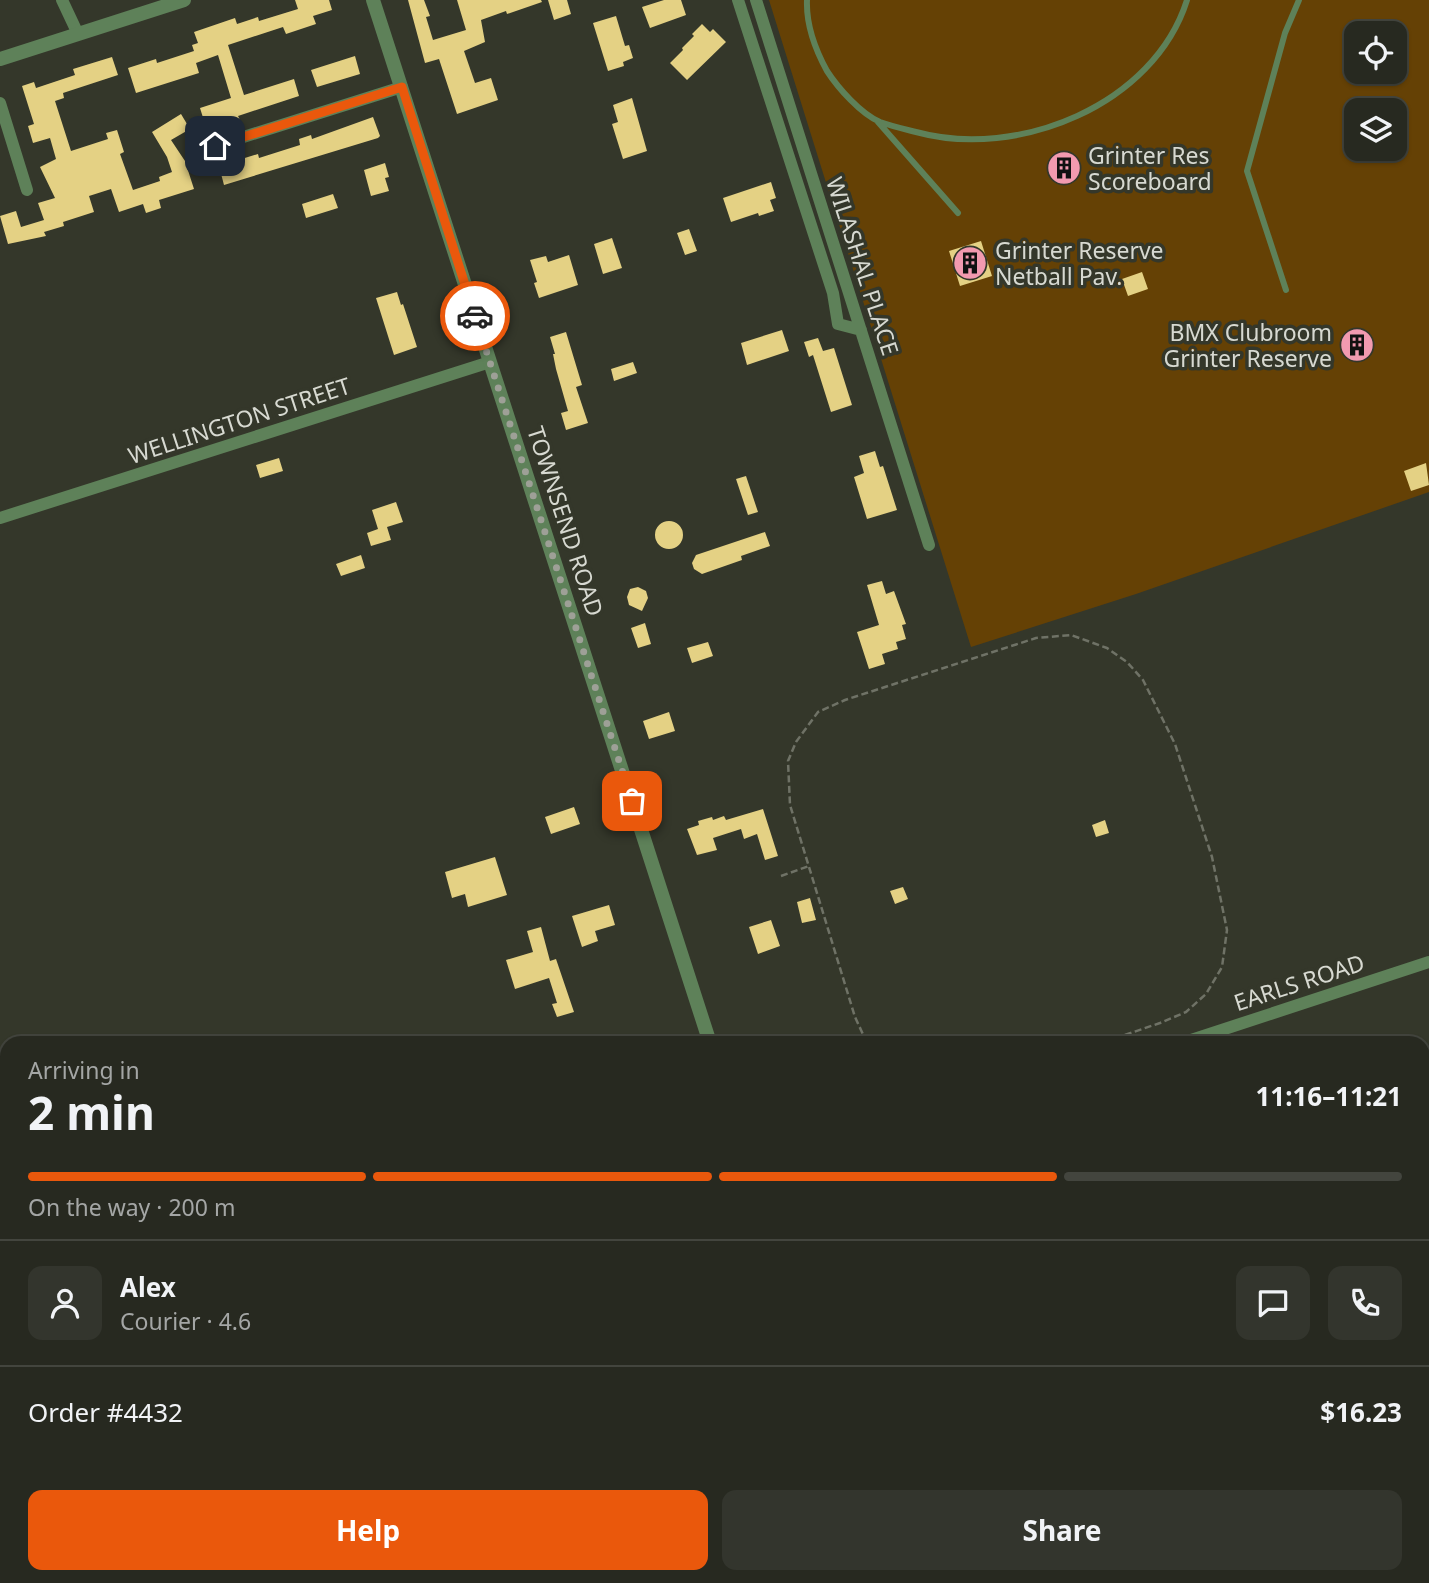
<!DOCTYPE html>
<meta charset="utf-8">
<style>
body{margin:0;font-family:"Noto Sans",sans-serif;background:#33352d;color:#f1f3f6;height:100vh;display:flex;flex-direction:column;font-size:26px;white-space:nowrap}
*{box-sizing:border-box;margin:0}
p{font-size:23px;color:#a4a6a5}
.icon{flex:none;width:38px;height:38px;fill:none;stroke:currentColor;stroke-width:2;stroke-linecap:round;stroke-linejoin:round}
.map{position:relative;flex:1;overflow:hidden}
.sheet{position:absolute;left:0px;top:1036px;width:1430px;height:548px;display:flex;flex-direction:column;background:#272920;border-radius:21px 21px 0 0;box-shadow:0 2px 5px #0004,0 0 0 2px #43453e}
.sheet>*{flex:none}
.tools{position:absolute;left:1344px;top:21px;display:grid;gap:14px}
.tools a{display:grid;place-items:center;width:63px;height:63px;border-radius:14px;background:#272920;box-shadow:0 2px 5px #0004,0 0 0 2px #43453e;font-size:35px}
.pin{position:absolute;display:grid;place-items:center;width:60px;height:60px;color:#fff;margin:-30px;border-radius:14px;box-shadow:0 4px 10px #0006}
.courier{position:absolute;display:grid;place-items:center;width:70px;height:70px;margin:-35px;border:5px solid #ea580c;border-radius:50%;background:#fff;color:#222;box-shadow:0 2px 9px #0007}
.overview em{font-style:normal;font-weight:700}
.overview div{display:flex;flex-direction:column-reverse}
.overview{display:flex;align-items:center;justify-content:space-between;height:119px;padding:0 28px}
h1{font-size:46px;font-weight:700;line-height:52px}
.bar{display:grid;grid-template-columns:repeat(4,1fr);gap:10px 7px;align-content:center;height:84px;padding:0 28px}
.bar i{height:9px;border-radius:5px;background:#43453e}
.bar .on{background:#ea580c}
.bar p{grid-column:span 4}
.line{display:flex;align-items:center;gap:18px;padding:0 28px;border-top:2px solid #43453e}
.line div{flex:1}
.round{display:grid;place-items:center;flex:none;width:74px;height:74px;border-radius:14px;background:#33352d}
.cta{display:flex;gap:14px;margin-top:auto;padding:14px 28px}
.cta a{flex:1;height:80px;border-radius:14px;background:#ea580c;color:#fff;font-size:28px;font-weight:700;line-height:80px;text-align:center}
.cta a+a{background:#33352d;color:#f1f3f6}
.map>svg:first-child{display:block}
.green{fill:#654105;fill-rule:evenodd}
.building{fill:#e4d184}
.lines{fill:none;stroke-linecap:round;stroke-linejoin:round}
.path{stroke:#6f7266;stroke-width:2.5;stroke-dasharray:7 3.5;stroke-linecap:butt}
.service{stroke:#5e8159;stroke-width:6}
.minor{stroke:#5e8159;stroke-width:12}
.tertiary{stroke:#5e8159;stroke-width:14}
.done{stroke:#9ea097;stroke-width:7;stroke-dasharray:0 12.6}
.route{stroke:#ea580c;stroke-width:9}
.labels{text-anchor:middle;dominant-baseline:central;stroke-width:7;stroke-linejoin:round;paint-order:stroke}
.poi-label{font-size:23px;fill:#d7d9d1;stroke:#34372a;text-anchor:start}
.street-label{font-size:23px;fill:#d7d9d1;stroke:#34372a}
</style>
<div class="map">
<svg width="1429" height="1583" viewBox="0 0 1429 1583">
<rect width="100%" height="100%" fill="#34372a"/>
<path class="green" d="M769,0H1429V492L1136,594L971,647ZM1356,33H1395V72H1356ZM1356,110H1395V149H1356Z"/>
<path class="building" d="M295,0H329L332,10L313,16L316,24L286,34L283,27L228,45L244,95L294,79L299,96L238,116L240,120L228,124L226,118L205,124L200,108L231,98L218,55L196,63L199,73L136,93L128,68L156,59L157,63L194,51L192,45L198,43L194,32L235,18L237,24L258,17L259,21L298,9Z
M408,0H424L430,16L426,17L433,40L466,30L457,0H541L542,2L507,14L506,11L481,20L485,42L464,51L475,83L491,78L498,100L457,114L439,59L425,63Z
M548,0H567L571,14L554,20Z
M664,0H681L686,15L650,28L642,7Z
M616,16L625,46L629,45L633,58L623,62L624,66L608,71L593,23Z
M702,24L710,32L713,29L726,42L687,80L670,63L683,50L682,48L694,36L692,34Z
M355,56L360,74L317,87L311,70Z
M112,57L118,75L63,93L64,98L55,101L71,151L108,139L106,133L117,130L124,152L120,154L133,190L160,181L159,177L172,172L167,157L152,132L181,114L190,129L171,140L185,161L194,189L159,200L161,208L146,213L143,204L119,212L111,189L89,196L94,212L63,222L64,226L44,232L46,236L8,244L0,216L16,211L21,227L44,220L38,203L55,198L40,167L56,159L50,138L33,143L28,126L34,124L22,86L34,82L36,88L75,75L73,69Z
M632,98L647,151L623,159L612,124L618,122L613,105Z
M373,117L380,136L378,138L224,185L219,166L258,154L259,158L300,145L299,139L311,135L312,139Z
M385,163L389,177L385,178L389,191L371,196L364,170Z
M771,182L776,198L770,200L774,211L759,216L758,213L731,222L723,198Z
M333,194L338,208L306,218L302,204Z
M689,229L697,251L685,255L677,233Z
M612,238L622,268L603,274L594,244Z
M981,241L992,276L960,286L949,251Z
M569,255L578,285L539,298L534,283L537,282L530,260L546,256L548,262Z
M1142,272L1148,289L1128,296L1122,279Z
M397,292L401,305L403,304L417,347L394,355L376,298Z
M782,330L789,351L747,365L741,343Z
M1360,330L1369,356L1355,361L1346,334Z
M566,332L582,385L576,387L588,423L566,430L561,413L568,411L556,369L553,354H555L550,337Z
M818,338L823,351L834,348L852,405L831,412L813,355L809,357L804,342Z
M633,362L637,373L614,381L611,369Z
M875,451L880,467L883,466L897,510L867,519L854,477L864,473L859,456Z
M279,458L283,471L260,478L256,465Z
M1426,463L1429,485L1411,491L1404,471Z
M746,476L758,512L748,515L736,479Z
M396,502L403,522L387,527L391,540L371,546L367,533L378,529L372,510Z
M655 535a14 14 0 1 1 28 0a14 14 0 1 1-28 0Z
M765,532L770,546L741,556L742,560L702,574L694,569L692,563L696,555Z
M361,555L365,568L341,576L336,564Z
M882,581L886,594L894,591L906,624L902,625L906,639L896,642L898,649L882,654L885,664L869,669L857,632L879,625L867,585Z
M638,587L646,591L648,598L642,611L629,605L627,597L630,589Z
M645,623L651,644L638,648L631,628Z
M708,642L713,656L692,663L687,648Z
M669,712L675,731L649,739L643,721Z
M574,807L580,824L551,834L545,817Z
M763,809L778,856L765,860L757,834L744,839L741,829L713,838L717,850L697,855L687,829L699,825L698,821L712,817L713,820L724,816L726,820Z
M1105,820L1109,833L1096,837L1092,825Z
M495,857L507,895L468,907L465,894L452,898L445,872Z
M903,887L908,899L895,904L890,891Z
M810,898L816,920L802,923L797,902Z
M609,905L615,925L595,931L598,941L582,947L572,916Z
M771,920L780,946L758,954L749,927Z
M541,927L550,961L556,959L574,1012L557,1017L552,1004L557,1003L549,978L515,989L506,960L533,952L527,931Z"/>
<g class="lines">
<path class="path" d="M781,876L809,866
M867,1043L855,1017L790,805L788,761L796,742L818,712L845,700L1036,638L1071,635L1107,648L1127,662L1143,680L1175,744L1212,857L1227,930L1222,967L1206,994L1186,1012L1160,1023L1101,1043"/>
<path class="service" d="M807,0C806,25 815,49 827,71C838,88 861,114 880,122C891,126 904,129 916,132C1018,160 1154,105 1187,0
M878,122L958,213
M1286,290L1247,171L1285,33L1299,0"/>
<path class="minor" d="M62,0L78,34
M738,0L833,293L838,324L861,330
M756,0L929,545
M0,103L27,190
M215,146L402,87
M0,518L490,362
M1182,1043L1429,962"/>
<path class="tertiary" d="M373,0L710,1043
M0,59L184,0
M881,1577L883,1583"/>
</g>
<g class="lines">
<path class="done" d="M475,316L632,801"/>
<path class="route" d="M215,146L402,87L475,316"/>
</g>
<defs>
<g id="building-disc" transform="scale(1.75)"><circle r="9.5" fill="#f29ab0" stroke="#34372a"/><path d="M-4-6H4V6H1V3H-1V6H-4ZM-2.5-4.3h1.7v1.8h-1.7ZM.8-4.3h1.7v1.8H.8ZM-2.5-1h1.7V.8h-1.7ZM.8-1h1.7V.8H.8Z" fill="#111"/></g>
</defs>
<g fill-rule="evenodd">
<use href="#building-disc" x="1064" y="168"/>
<use href="#building-disc" x="970" y="263"/>
<use href="#building-disc" x="1357" y="345"/>
</g>
<g class="labels">
<g class="poi-label">
<text x="1088" y="155">Grinter Res<tspan x="1088" dy="26">Scoreboard</tspan></text>
<text x="995" y="250">Grinter Reserve<tspan x="995" dy="26">Netball Pav.</tspan></text>
<text x="1332" y="332" text-anchor="end">BMX Clubroom<tspan x="1332" dy="26">Grinter Reserve</tspan></text>
</g>
<g class="street-label">
<text transform="translate(863 266) rotate(72)">WILASHAL PLACE</text>
<text transform="translate(239 420) rotate(-18)">WELLINGTON STREET</text>
<text transform="translate(566 521) rotate(72)">TOWNSEND ROAD</text>
<text transform="translate(1299 982) rotate(-18)">EARLS ROAD</text>
</g>
</g>
</svg>
<div class="tools">
<a><svg class="icon" aria-label="locate" viewBox="0 0 24 24"><circle cx="12" cy="12" r="6"/><path d="M12 2v4M12 18v4M2 12h4M18 12h4"/></svg></a>
<a><svg class="icon" aria-label="layers" viewBox="0 0 24 24"><path d="M12 4l9 5-9 5-9-5zM3 14l9 5 9-5"/></svg></a>
</div>
<div class="pin" style="left:632px;top:801px;background:#ea580c"><svg class="icon" aria-label="bag" viewBox="0 0 24 24"><path d="M5 8h14l-1 12H6zM9 8a3 3 0 0 1 6 0"/></svg></div>
<div class="pin" style="left:215px;top:146px;background:#1f2937"><svg class="icon" aria-label="home" viewBox="0 0 24 24"><path d="M3 11l9-7 9 7M6 9v11h12V9"/></svg></div>
<div class="courier" style="left:475px;top:316px"><svg class="icon" aria-label="car" viewBox="0 0 24 24"><path d="M5 17H2v-5l4-1 3-4h7l3 4 3 1v5h-3M9 17h6M6 11h13"/><circle cx="7" cy="17" r="2"/><circle cx="17" cy="17" r="2"/></svg></div>
<section class="sheet">
<div class="overview"><div><h1>2 min</h1><p>Arriving in</p></div><em>11:16–11:21</em></div>
<div class="bar"><i class="on"></i><i class="on"></i><i class="on"></i><i></i><p>On the way · 200 m</p></div>
<div class="line" style="height:126px"><a class="round"><svg class="icon" aria-label="person" viewBox="0 0 24 24"><circle cx="12" cy="8" r="4"/><path d="M4 21q1-7 8-7t8 7"/></svg></a><div><b>Alex</b><p>Courier · 4.6</p></div><a class="round"><svg class="icon" aria-label="chat" viewBox="0 0 24 24"><path d="M4 5h16v11H9l-5 4z"/></svg></a><a class="round"><svg class="icon" aria-label="phone" viewBox="0 0 24 24"><path d="M5 4h4l2 5-3 2q2 4 5 5l2-3 5 2v4C11 20 4 13 5 4z"/></svg></a></div>
<div class="line" style="height:91px"><div>Order #4432</div><b>$16.23</b></div>
<div class="cta"><a>Help</a><a>Share</a></div>
</section>
</div>
